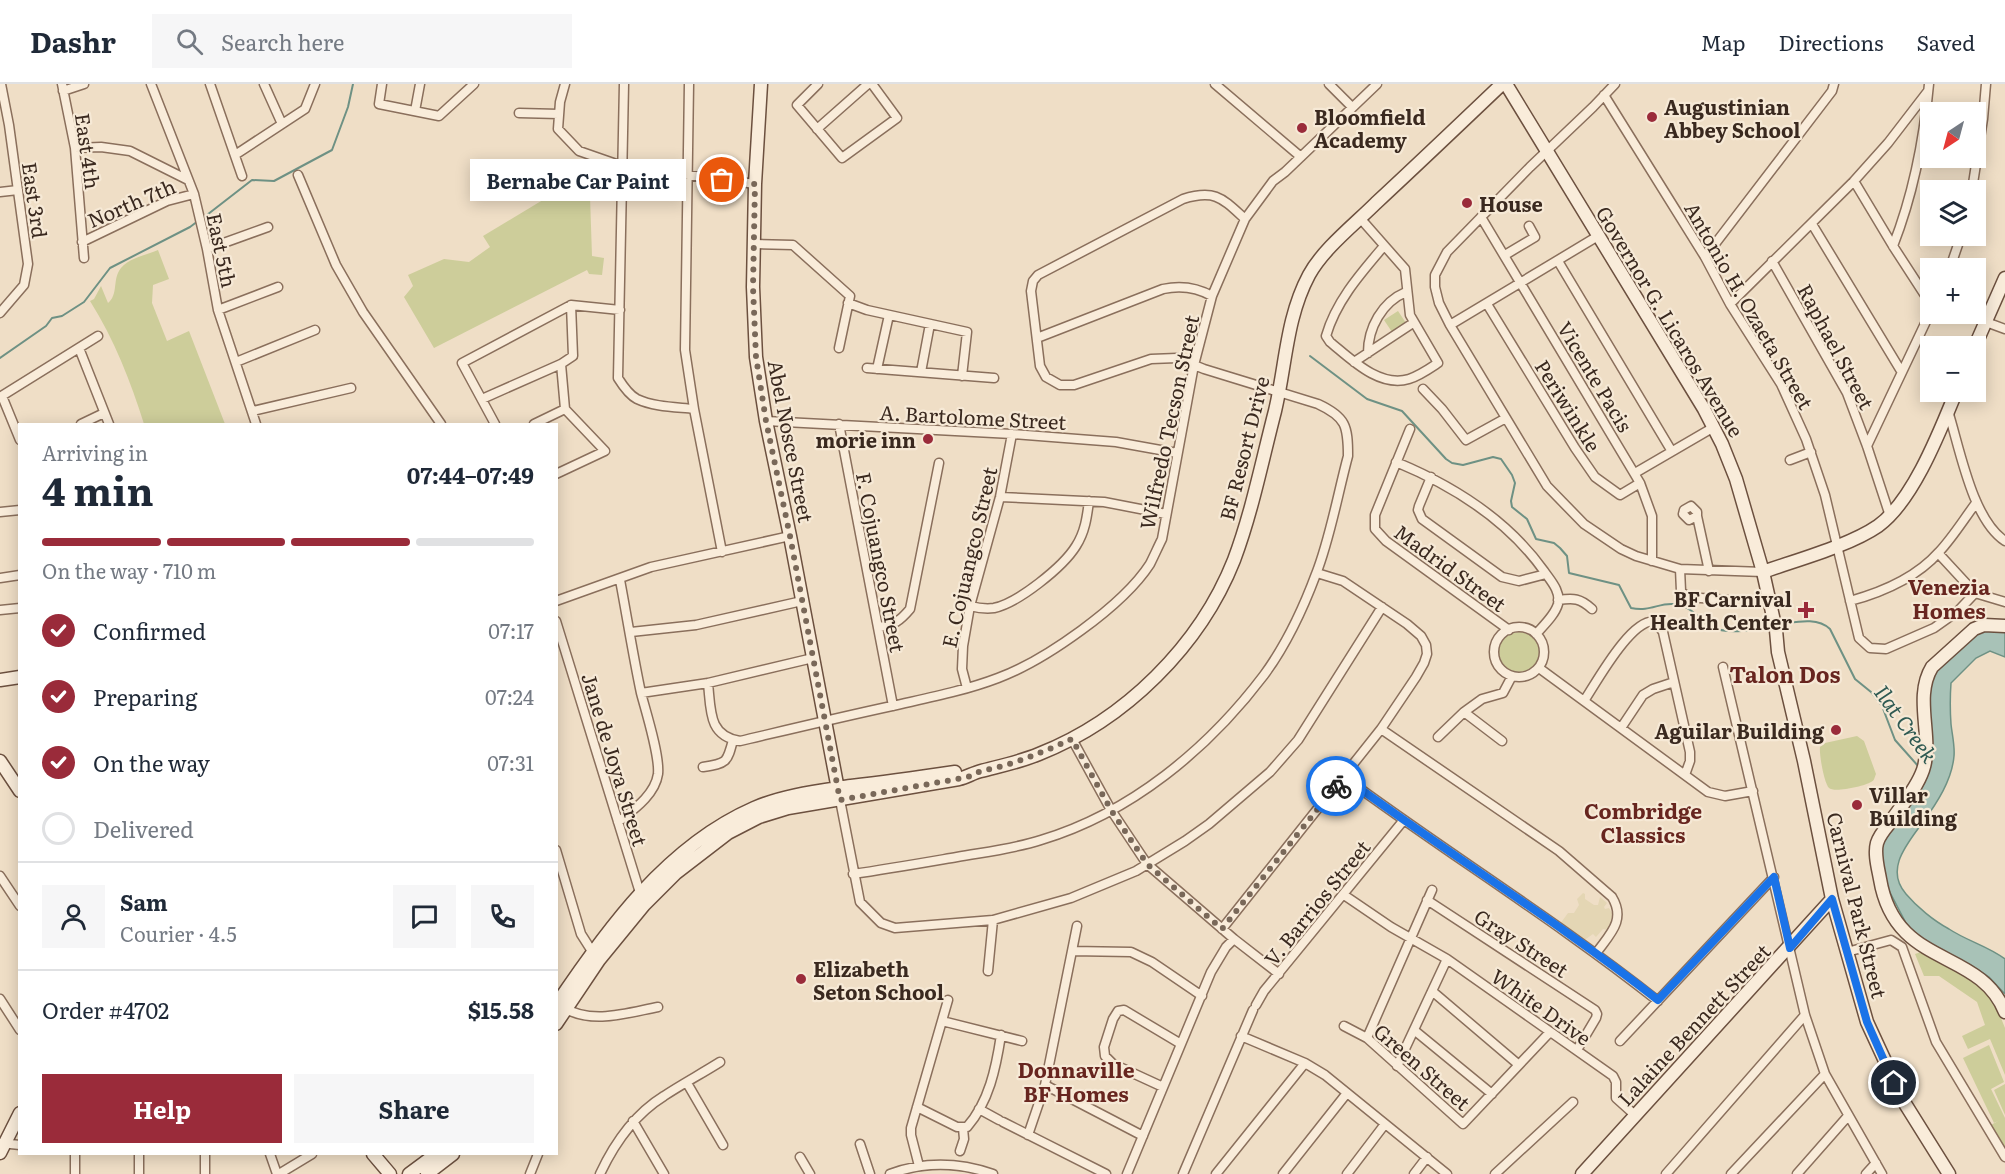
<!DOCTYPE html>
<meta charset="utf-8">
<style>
body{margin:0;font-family:Literata,serif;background:#f6f6f7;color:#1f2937;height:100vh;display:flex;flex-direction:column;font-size:22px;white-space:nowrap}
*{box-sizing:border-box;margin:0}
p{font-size:20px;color:#747a83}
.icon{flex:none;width:33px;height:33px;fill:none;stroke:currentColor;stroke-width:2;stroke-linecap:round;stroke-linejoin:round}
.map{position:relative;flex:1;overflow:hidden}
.sheet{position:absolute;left:18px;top:339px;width:540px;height:732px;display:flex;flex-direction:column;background:#fff;border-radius:0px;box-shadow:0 3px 15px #0003}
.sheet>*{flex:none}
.needle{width:39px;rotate:216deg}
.tools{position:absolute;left:1920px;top:18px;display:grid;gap:12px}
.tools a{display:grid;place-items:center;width:66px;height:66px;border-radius:0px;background:#fff;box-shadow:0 3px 15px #0003;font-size:30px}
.pin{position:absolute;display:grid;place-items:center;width:51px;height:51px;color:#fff;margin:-26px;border:3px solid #fff;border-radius:50%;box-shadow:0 2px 6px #0007}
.courier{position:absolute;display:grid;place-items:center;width:60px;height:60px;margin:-30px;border:4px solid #1a73e8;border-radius:50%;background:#fff;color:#222;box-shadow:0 2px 8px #0007}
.bubble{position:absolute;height:42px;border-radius:0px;background:#fff;box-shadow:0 3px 15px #0003;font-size:20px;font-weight:700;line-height:42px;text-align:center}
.headline em{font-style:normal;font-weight:700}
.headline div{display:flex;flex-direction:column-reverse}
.headline{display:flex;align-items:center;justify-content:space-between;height:102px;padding:0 24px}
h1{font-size:39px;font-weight:700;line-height:45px}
.bar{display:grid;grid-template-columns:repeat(4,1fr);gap:9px 6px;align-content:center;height:72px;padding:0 24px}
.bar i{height:8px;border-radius:4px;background:#e0e1e3}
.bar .active{background:#9a2b3a}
.bar p{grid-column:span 4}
.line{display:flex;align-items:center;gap:15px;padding:0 24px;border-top:2px solid #e0e1e3}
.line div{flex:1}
.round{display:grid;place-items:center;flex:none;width:63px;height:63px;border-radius:0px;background:#f6f6f7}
ol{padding:0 24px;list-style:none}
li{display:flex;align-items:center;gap:18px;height:66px}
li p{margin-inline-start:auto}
li .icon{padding:6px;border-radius:50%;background:#9a2b3a;color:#fff;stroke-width:4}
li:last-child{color:#747a83}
li i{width:33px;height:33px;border:3px solid #e0e1e3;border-radius:50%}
.cta{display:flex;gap:12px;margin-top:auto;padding:12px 24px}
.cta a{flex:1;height:69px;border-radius:0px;background:#9a2b3a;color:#fff;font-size:24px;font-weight:700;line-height:69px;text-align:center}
.cta a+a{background:#f6f6f7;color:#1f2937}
header{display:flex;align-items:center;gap:36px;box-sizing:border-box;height:84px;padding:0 30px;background:#fff;border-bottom:2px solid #e0e1e3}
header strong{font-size:28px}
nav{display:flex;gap:33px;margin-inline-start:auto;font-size:21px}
.search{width:420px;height:54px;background:#f6f6f7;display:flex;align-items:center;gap:15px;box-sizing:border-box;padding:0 21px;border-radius:0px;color:#747a83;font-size:22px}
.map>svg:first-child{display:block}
.farmland{fill:#e4d6b4}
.green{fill:#cdcd9a}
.water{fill:#a8c2b7;stroke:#6e9184;stroke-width:1.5}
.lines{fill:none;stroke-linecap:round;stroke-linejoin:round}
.stream{stroke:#6e9184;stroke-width:2}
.street-casing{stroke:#8a6f5c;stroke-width:11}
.secondary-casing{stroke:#6c503f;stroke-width:15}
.street{stroke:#f9ecda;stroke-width:8}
.secondary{stroke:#f9ecda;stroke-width:12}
.done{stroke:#796859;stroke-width:6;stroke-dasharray:0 10.8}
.route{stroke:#1a73e8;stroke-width:8}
.poi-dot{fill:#9a2b3a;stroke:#f6e9d6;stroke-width:2}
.labels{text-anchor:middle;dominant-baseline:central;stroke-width:4.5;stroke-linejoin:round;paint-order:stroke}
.poi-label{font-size:20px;font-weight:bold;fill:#3a291f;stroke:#f6e9d6;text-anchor:start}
.street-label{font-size:20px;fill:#3a291f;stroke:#f6e9d6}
.neighbourhood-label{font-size:21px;font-weight:bold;fill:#67251f;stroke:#f6e9d6}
.water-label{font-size:21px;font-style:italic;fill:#2f5a52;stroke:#f6e9d6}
.quarter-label{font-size:22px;font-weight:bold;fill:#67251f;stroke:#f6e9d6}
</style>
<header>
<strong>Dashr</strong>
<div class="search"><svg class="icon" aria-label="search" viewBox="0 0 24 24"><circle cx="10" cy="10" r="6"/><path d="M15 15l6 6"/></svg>Search here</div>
<nav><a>Map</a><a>Directions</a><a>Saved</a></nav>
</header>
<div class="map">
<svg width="2005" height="1090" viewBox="0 0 2005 1090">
<rect width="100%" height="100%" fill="#efdec6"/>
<path class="farmland" d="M1583,809L1585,810V815L1594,821H1598L1600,813L1607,819L1604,823L1605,825L1609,824L1612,829V837L1608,846L1603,845L1596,853L1593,850L1583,857L1560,840L1568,829H1574L1579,821L1577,815Z"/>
<path class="green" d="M571,99L590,112L592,172L604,174L602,191L589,190L587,186L434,264L404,213L413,202L408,191L444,175L469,178L490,163L483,152Z
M158,166L169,195L153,201L152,219L167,257L189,247L225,340H144C131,298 114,255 90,217L94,215L101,202L108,219C118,211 113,197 119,187C125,175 146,171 158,166Z
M1398,227L1406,239L1392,248L1384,236Z
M1499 568a20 20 0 1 1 40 0a20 20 0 1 1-40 0Z
M1857,652L1864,657L1876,690C1874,694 1875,696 1871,698C1865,702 1834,709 1829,704C1824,699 1819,670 1820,663L1825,659Z
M1921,868L1990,907L2005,944V991L1990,955L1968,965L1962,952L1985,941L1977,918L1939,892H1924L1915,870Z
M1989,961L2004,998L1991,1005L2005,1034V1067L1989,1042L2000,1036L1994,1039L1963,974Z
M2005,1000V1031L1994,1006Z"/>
<path class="water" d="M1985,541L2005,545V573L1990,567L1976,574L1951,599C1950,613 1950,626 1951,640C1952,650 1955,662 1954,672C1952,696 1937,719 1923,738C1908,759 1884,785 1906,810C1917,823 1934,837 1949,845C1967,857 1988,862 2005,875V910L1989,893L1969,880L1927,862L1907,841L1883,795L1880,756L1921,700L1932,589Z"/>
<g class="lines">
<path class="stream" d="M203,134L252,96L274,97L332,66L348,23L353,0
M1310,272L1367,315L1402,327L1446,375L1452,379L1463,381L1493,373L1501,375L1512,391L1515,399L1511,417L1512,423L1527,435L1536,455L1554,459L1560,464L1567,472L1569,489L1619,501L1631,524C1650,528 1658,519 1673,520C1690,520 1699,536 1712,543C1727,551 1756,546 1772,542
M0,274L46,242L52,234L62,232L84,218L110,184L190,143L198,137
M1781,540C1797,538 1817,533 1830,545L1855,595L1871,608L1882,622L1895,656L1919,683"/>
<g class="street-casing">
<path id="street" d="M62,0L75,64L84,174
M151,0L194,110L207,165L218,226L256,340
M210,0L242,92
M264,0L282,40
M382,0L379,20L439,32L474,0
M565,0L560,18L558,45L579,67L622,82L755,100
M624,0L618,294C623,302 629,311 637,315C654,323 676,323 694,325
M689,0L685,266L694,325L722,468
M818,0L797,21L842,74L897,34L872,0
M1215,0L1301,73
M1329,0L1352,23
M1615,0L1593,23L1530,83L1447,168L1435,191V203L1439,219L1450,241L1547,402L1584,440L1621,465L1636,472L1680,485L1763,488
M63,7L84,0
M1604,11L1705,173L1730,220L1781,300L1806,355L1825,411L1859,554L1870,564L1886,565L1934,544L1958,527L1975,509
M415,27L420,0
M519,29L559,30
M817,45L868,0
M75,64L101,63L130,67L188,96
M235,71L305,25L315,0
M298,91L336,181L363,228L441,340
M1854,97L1893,162L1930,219
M1972,106L1983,35L1986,0
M0,108L18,106
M1481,133L1640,399L1652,432V477
M1360,134L1405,185L1410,231L1438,279C1429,285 1419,292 1409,295C1379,304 1351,275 1330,258L1326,252C1336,217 1361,189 1384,162
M1812,140L1901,287
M82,158L167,117L194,110
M754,160L793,161L850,212L839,264
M1893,162C1913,111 1924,55 1929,0
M207,165L268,143
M1505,171L1535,153L1529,142
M1705,173L1832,7L1834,0
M1558,177L1671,366
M1772,177L1847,309L1867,362L1890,432
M1950,184L1961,152
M848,219L867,226L967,248L962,292
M1487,220L1575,364L1595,393L1620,411L1640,399
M1730,220L1854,97L1888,59L1928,7
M218,226L278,203
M0,229L24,201L28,180L9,41L1,0
M1986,238L2005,245
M1450,241L1598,152
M1037,254L1163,205C1181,201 1196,203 1212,212
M79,264L109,340
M1368,269C1368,244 1382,218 1406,208
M236,278L315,246
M1354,278L1413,239
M867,284L994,294
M877,285L889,231
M921,288L930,240
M1423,305L1442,325L1466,356L1506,334
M2,312L20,356
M0,313L98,252
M482,315L561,280L573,272L571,221
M253,327L351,304
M1948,327C1960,365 1972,435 2005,457
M766,337L1012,350L1116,358L1177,369
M81,340L104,329
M495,340L462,279L571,221L620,226
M534,340L565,325
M839,340L893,622
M1410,345L1375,431V445L1386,457L1509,546
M1867,362L1930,229
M1790,376L1811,368
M1396,378C1454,402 1507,435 1544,487C1550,496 1561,507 1558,520C1555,531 1543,542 1536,550
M1635,389L1714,343
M556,390L605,367L565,325L561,280
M1431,393L1419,422L1418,426L1422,435L1502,493L1519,497L1546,490
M1000,413L1104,418L1166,430
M0,428L20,426
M1697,432L1689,436L1683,430L1684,426L1691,422L1697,428V432L1709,487
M1938,469L1975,509L2005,518
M1680,485L1681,507L1687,513L1728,516
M0,494L20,491
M1558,516C1574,514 1580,514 1592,525
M556,517L651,483L790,452
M1850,517C1883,508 1916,494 1939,468C1953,453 1964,435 1976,419
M970,522C978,524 986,525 994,524C1018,519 1063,483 1076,462C1085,448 1087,433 1089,417
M0,526L20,524
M556,537L641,812
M879,543C894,541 900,537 910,525L939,379
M1494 568a25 25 0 1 1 50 0a25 25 0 1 1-50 0Z
M631,548L696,541L802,517
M1723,583L1805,931L1825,990L1882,1090
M1539,584L1708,708L1725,712L1753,707
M708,599C711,626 708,652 740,657C791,645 841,633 892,622C927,614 964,607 998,594C1044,577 1123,522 1150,480C1154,472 1158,463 1162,455L1194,281L1212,212L1245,135L1273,97L1285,88L1377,0
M967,604L962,585L963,562L970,522L1000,413L1012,350
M641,609L708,599L813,574
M1584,617C1596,599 1633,531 1656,538L1663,548L1690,668V677L1685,691
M1464,628L1502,657
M1621,644L1643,611L1653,605L1674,598
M1381,645L1559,767L1612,813C1626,836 1610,850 1597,868
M1438,653L1464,628L1482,615L1503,609L1512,592
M1072,655L1111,726L1147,780L1234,855L1279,890
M703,683C727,679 727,679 733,656
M1344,693C1447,769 1557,837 1658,917
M840,716L860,818L881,839L895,844L993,836L1071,814L1136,787L1185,757L1209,740L1270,688L1298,656L1382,523
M618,738C633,726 655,711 658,690C660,672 646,628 641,609C633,571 627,533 620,496
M556,766L581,850L595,872
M853,790C888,785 922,779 957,773C985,768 1013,765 1041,756C1131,729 1208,665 1264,591C1286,561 1303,525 1316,490C1330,455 1338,409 1348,372C1348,342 1346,333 1318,320L1204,285L1177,274L1151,275L1074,301H1060L1046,293L1040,282L1031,207L1033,197L1038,191L1183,115C1215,105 1222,114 1245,135
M0,792L20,822
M1344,811L1391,843L1447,875L1613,992L1616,998V1014L1636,1032
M1427,816L1595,926L1597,930L1596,934L1577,966
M1222,845L1381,645L1416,593L1424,579L1427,570L1426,561L1421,552L1407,540L1343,497L1317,489
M1072,867L1131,868L1152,878L1202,912
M1847,868L1891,856L1902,863L1936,958L2005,1073
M988,887L993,836
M1432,907L1519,981
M0,915L20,946
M1256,921L1264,907L1403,737
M562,923C592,941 627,929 658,923
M942,937L1022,957
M1344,942L1367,954L1463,1040L1550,948
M1414,946L1492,1010
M1241,952L1305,979L1325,991L1447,1090
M1367,954L1432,806
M1620,957L1774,793
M1397,982L1447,875
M687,999L723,1061
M1045,1001L1143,1052
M1163,1003L1113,980L1105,972L1104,963L1113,935L1118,927L1124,926L1181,960
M917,1023L957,1043H967C989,1018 996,984 1001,951
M979,1025L999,1036
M633,1037L664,1090
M1003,1038L1106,1090
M1028,1051L1045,1001L1077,842
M0,1059L20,1061
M860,1060L870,1090
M960,1067L964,1055L963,1044
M270,1070L277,1090
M800,1073L810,1090
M919,1082L911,1051V1044L948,916
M75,1090V1070
M139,1090V1070
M205,1090V1070
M279,1090L312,1070
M530,1090L538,1070
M600,1090C614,1060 635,1030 664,1012C682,1000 701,990 720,978
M890,1090C925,1077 958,1078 993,1090
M1127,1090L1211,888L1226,863L1234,855
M1183,1090L1253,926
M1216,1090L1305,979
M1283,1090L1347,1009
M1347,1090L1385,1040
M1414,1090L1427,1073
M1495,1090L1573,1018
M1666,1090L1805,931
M1731,1090L1825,990
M1797,1090L1848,1032
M1866,1090L1876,1079"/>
</g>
<g class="secondary-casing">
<path id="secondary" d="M761,0L755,100L753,203L756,273L766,337L790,452L840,716
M1506,0L1704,325L1722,360L1736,395L1763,488L1776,546L1778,568L1804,677L1832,815L1867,938L1904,1018L1949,1090
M1975,262L2005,194
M1763,488C1796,476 1849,462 1878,442C1913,417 1940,347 1956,308
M2005,542L1984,541L1974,545L1932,583C1913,614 1934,654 1923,686C1916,706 1900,723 1889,740C1884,746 1879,752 1877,759C1874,770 1878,784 1880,795C1895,885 1979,863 2005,928
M0,596L20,593
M0,677L20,707
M556,921C607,845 667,762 754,724C784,711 819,707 851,702C886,698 921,693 955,688
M556,940L599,876L644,821L676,789L728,749L759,733L788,724L959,695C967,693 973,689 981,687C1000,682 1020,678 1039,670C1125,636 1200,562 1234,476C1252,428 1262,377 1275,327C1286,281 1286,234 1309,191C1323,165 1355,140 1376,119C1418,80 1460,40 1502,0
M0,1069L20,1029
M373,1070L390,1090
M409,1090L436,1070
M427,1090L453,1070
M1582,1090L1832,815"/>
</g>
<use href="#street" class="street"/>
<use href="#secondary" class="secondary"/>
</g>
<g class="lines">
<path class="done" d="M722,96L755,100L753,203L756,273L766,337L790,452L840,716L968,693C981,685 995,685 1009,680C1031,673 1052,664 1072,655L1111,726L1147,780L1222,845L1336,702"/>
<path class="route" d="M1336,702L1344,693C1447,769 1557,837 1658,916L1774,793L1790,864L1832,815L1867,938L1894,999"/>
</g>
<g class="poi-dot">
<circle cx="1652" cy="33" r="6"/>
<circle cx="1302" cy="44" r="6"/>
<circle cx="1467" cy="119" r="6"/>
<circle cx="928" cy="355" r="6"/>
<path d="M1803 517h6v6h6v6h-6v6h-6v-6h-6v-6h6z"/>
<circle cx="1836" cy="646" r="6"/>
<circle cx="1857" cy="721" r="6"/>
<circle cx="801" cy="895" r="6"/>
</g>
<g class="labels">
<g class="poi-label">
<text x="1664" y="22">Augustinian<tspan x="1664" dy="23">Abbey School</tspan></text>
<text x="1314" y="32">Bloomfield<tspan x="1314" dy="23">Academy</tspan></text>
<text x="1479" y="119">House</text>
<text x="916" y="355" text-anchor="end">morie inn</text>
<text x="1792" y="514" text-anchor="end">BF Carnival<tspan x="1792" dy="23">Health Center</tspan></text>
<text x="1824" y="646" text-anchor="end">Aguilar Building</text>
<text x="1869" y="710">Villar<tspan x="1869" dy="23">Building</tspan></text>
<text x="813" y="884">Elizabeth<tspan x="813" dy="23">Seton School</tspan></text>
</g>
<g class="street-label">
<text transform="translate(89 67) rotate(82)">East 4th</text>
<text transform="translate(36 116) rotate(82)">East 3rd</text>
<text transform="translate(131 118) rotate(-23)">North 7th</text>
<text transform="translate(223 166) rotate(78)">East 5th</text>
<text transform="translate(1750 221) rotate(60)">Antonio H. Ozaeta Street</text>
<text transform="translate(1671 237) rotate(59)">Governor G. Licaros Avenue</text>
<text transform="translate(1837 262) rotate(62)">Raphael Street</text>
<text transform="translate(1596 292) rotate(59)">Vicente Pacis</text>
<text transform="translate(1569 321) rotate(58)">Periwinkle</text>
<text transform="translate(973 332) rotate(3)">A. Bartolome Street</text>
<text transform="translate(1168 338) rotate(-78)">Wilfredo Tecson Street</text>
<text transform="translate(792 357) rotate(79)">Abel Nosce Street</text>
<text transform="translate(1243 364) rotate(-76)">BF Resort Drive</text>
<text transform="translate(968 473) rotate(-77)">E. Cojuangco Street</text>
<text transform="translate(882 478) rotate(79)">F. Cojuangco Street</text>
<text transform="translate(1451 483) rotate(36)">Madrid Street</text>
<text transform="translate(616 675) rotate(73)">Jane de Joya Street</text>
<text transform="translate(1316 818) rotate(-51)">V. Barrios Street</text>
<text transform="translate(1858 821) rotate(76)">Carnival Park Street</text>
<text transform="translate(1522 858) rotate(33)">Gray Street</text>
<text transform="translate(1542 922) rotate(35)">White Drive</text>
<text transform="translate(1693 940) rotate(-47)">Lalaine Bennett Street</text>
<text transform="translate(1423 982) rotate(41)">Green Street</text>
</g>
<g class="neighbourhood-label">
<text x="1949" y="501">Venezia<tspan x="1949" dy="24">Homes</tspan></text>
<text x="1643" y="725">Combridge<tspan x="1643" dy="24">Classics</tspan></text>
<text x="1076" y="984">Donnaville<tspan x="1076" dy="24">BF Homes</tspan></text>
</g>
<g class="water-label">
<text transform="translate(1907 639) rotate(54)">Ilat Creek</text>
</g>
<g class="quarter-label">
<text x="1785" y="589">Talon Dos</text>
</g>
</g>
</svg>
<div class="tools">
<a><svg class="needle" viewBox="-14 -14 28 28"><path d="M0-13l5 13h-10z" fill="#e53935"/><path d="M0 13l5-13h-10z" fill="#747a83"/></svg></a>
<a><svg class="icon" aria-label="layers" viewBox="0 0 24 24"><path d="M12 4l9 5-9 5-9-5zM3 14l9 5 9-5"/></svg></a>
<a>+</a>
<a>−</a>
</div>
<div class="pin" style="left:722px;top:96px;background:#ea580c"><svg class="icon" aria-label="bag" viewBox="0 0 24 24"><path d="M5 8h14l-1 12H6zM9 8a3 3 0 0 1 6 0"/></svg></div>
<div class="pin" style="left:1894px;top:999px;background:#1f2937"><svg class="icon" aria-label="home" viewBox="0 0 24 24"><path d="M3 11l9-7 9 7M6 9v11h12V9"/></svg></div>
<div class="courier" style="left:1336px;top:702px"><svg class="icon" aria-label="bike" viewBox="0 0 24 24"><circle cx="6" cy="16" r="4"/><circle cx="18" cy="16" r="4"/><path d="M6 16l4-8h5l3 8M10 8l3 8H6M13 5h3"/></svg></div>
<div class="bubble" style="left:470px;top:75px;width:216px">Bernabe Car Paint</div>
<section class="sheet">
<div class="headline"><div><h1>4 min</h1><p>Arriving in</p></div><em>07:44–07:49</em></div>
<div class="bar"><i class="active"></i><i class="active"></i><i class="active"></i><i></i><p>On the way · 710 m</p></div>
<ol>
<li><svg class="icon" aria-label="check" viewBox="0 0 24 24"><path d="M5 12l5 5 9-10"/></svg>Confirmed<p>07:17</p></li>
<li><svg class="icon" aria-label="check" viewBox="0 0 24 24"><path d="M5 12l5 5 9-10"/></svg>Preparing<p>07:24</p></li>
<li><svg class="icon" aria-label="check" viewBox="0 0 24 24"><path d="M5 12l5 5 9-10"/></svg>On the way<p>07:31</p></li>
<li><i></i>Delivered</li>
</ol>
<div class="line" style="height:108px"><a class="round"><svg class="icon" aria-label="person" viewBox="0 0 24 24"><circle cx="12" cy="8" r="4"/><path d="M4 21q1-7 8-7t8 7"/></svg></a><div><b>Sam</b><p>Courier · 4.5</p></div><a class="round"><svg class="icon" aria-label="chat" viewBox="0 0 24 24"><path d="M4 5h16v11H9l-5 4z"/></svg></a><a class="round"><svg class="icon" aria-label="phone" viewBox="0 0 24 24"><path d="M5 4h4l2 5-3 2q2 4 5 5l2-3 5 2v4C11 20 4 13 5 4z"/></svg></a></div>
<div class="line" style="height:78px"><div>Order #4702</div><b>$15.58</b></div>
<div class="cta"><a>Help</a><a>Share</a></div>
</section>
</div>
